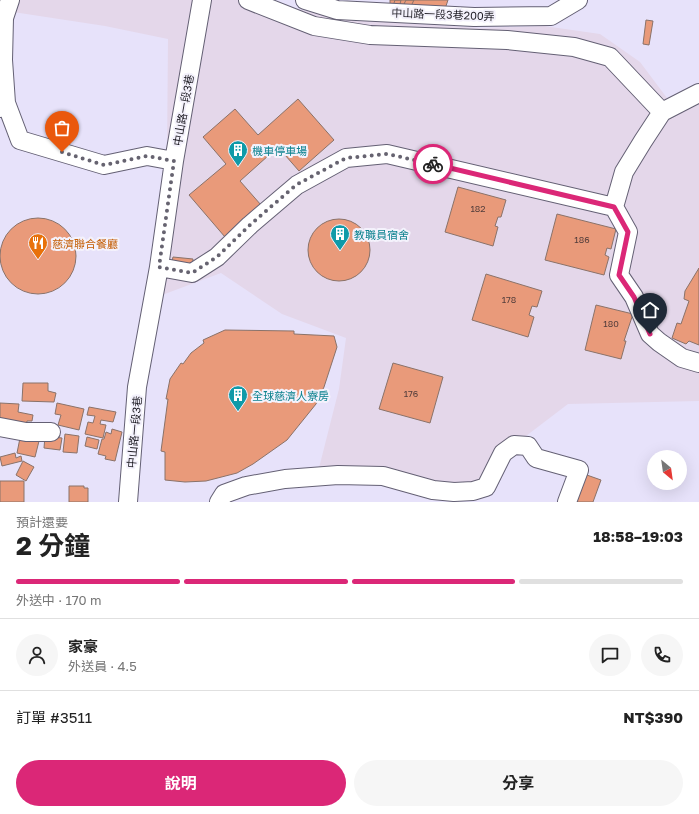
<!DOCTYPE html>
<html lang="zh-TW">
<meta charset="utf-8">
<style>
body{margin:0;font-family:"Golos Text","Noto Sans TC",sans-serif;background:#f6f6f6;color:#222;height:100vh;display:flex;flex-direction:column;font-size:15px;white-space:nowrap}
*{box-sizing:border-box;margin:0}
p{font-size:13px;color:#767676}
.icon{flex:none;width:22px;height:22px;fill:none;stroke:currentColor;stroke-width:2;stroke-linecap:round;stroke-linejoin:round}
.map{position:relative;height:502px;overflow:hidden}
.side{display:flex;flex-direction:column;background:#fff;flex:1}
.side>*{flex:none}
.needle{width:26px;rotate:151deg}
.controls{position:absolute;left:647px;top:450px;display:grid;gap:8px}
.controls a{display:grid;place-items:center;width:40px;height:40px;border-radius:50%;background:#fff;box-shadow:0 4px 16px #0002;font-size:20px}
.pin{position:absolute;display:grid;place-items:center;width:34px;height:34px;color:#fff;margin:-41px -17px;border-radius:50% 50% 50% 0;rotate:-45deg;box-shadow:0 0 4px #0007}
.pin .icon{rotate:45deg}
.courier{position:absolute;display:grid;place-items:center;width:40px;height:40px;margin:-20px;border:3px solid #db2777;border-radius:50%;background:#fff;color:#222;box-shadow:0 1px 5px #0007}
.headline em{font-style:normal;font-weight:700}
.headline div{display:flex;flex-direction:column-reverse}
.headline{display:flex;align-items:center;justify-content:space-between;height:68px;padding:0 16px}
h1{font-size:26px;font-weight:700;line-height:30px}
.bar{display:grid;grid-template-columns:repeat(4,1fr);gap:6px 4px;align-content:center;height:48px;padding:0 16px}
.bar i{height:5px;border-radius:3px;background:#e0e0e0}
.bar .current{background:#db2777}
.bar p{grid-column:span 4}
.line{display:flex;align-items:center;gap:10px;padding:0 16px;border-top:1px solid #e0e0e0}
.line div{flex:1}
.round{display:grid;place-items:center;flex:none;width:42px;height:42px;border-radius:21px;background:#f6f6f6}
.button{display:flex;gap:8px;margin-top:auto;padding:8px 16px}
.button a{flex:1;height:46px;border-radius:24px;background:#db2777;color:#fff;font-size:16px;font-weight:700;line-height:46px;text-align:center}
.button a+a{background:#f6f6f6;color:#222}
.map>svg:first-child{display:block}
.education{fill:#e4d7ea}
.building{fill:#e99a7a;stroke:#8a7269}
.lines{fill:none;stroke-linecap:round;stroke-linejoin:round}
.minor-casing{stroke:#646074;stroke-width:20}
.minor{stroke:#fff;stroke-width:18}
.done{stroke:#666370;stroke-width:4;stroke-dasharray:0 7.2}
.route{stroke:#db2777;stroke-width:5}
.labels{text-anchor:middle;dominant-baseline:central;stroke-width:4;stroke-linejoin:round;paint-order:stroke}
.number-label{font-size:9px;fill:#523d3b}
.street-label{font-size:11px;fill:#201e26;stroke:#f4f2fc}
.culture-label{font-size:11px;fill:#0d838f;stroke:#f4f2fc;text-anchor:start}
.food-label{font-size:11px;fill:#c56008;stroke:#f4f2fc;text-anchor:start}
</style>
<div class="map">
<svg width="699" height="502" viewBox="0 0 699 502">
<rect width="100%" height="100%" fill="#e7e2fa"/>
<path class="education" d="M0,0H260L341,19L480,28L544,26L600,34L640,62L667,98L699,83V401L568,404L526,436L507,441L489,471L477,483L441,485L319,468L339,389L346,338L282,314L221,273L146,301L167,154L168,39L105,26L0,10Z"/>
<path class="building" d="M390,0H448L444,12L390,9Z
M395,0H401L399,8L393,6Z
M406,0H414L411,6L404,4Z
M646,20L653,21L649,45L643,44Z
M298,99L334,140L299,171L278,147L240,181L261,205L225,237L189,195L226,164L203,137L235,109L258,135Z
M458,187L506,200L501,217H498L495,226L498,227L493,246L445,232Z
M557,214L616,229L611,249L607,248L605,255L609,257L604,275L545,260Z
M0 256a38 38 0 1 1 76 0a38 38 0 1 1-76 0Z
M308 250a31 31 0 1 1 62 0a31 31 0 1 1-62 0Z
M173,257L193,259L192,268L171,265Z
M699,268V345L689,341L686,344L672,338L677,323L681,324L689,301L684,299L685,291Z
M486,274L542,291L537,307L532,306L529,315L534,317L528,337L472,320Z
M596,305L633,314L624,341H626L621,359L585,350Z
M225,330L294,331V334L334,336L337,347L324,387L316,404L287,440L253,464L237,473L206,481L185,482L165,480V452L161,451L168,399H166L170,379L181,363L183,364L191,353L204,343L203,340Z
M393,363L443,377L430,423L379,409Z
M23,383H48V391L56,393L54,402L22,401Z
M0,403L19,404L18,412L33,415L32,421H27L26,426L0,423Z
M57,403L84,409L79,430L58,425L61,415L55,414Z
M89,407L116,412L113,422L101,420L100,424L106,425L103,438L85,434L88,422L93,423L95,416L87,415Z
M112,429L122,432L115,461L105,459L106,456L98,454L102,439H104L106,432L111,434Z
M21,433L40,437L35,457L17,453Z
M65,434L79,436L77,453L63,452Z
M45,436L62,438L60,450L44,448Z
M87,437L99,440L97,449L85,446Z
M15,453L16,458L21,456L22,461L2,466L0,457Z
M23,461L34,467L26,481L16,475Z
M584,474L601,480L593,502H574Z
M0,481H24V502H0Z
M69,486H84V488H88V502H69Z"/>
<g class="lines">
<g class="minor-casing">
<path id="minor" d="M248,0L314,26L370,35L507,40L574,47L610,57L662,112L643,141L624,172L614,207
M305,0L337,10L474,17L551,16L578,0
M6,103L20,140L104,165L147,156L174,161
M0,108L6,103L3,60L4,18L10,0
M662,112L699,93
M159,267L174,161L202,0
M0,427L26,432H51
M128,502L137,387L159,267L192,273L217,257L250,225L297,185L346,158L387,154L614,207L628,232L619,275L634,297L650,334L659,342L682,358L699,363
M219,502L224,494L246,486L285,479L338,475L383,476L433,490L454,492L473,491L486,487L503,453L514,445L528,446L536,458L579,470L567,502"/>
</g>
<use href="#minor" class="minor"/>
</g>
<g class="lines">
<path class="done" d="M62,152L104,165L147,156L174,161L159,267L192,273L217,257L250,225L296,185L346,158L387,154L433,164"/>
<path class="route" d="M433,164L614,207L628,232L619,275L634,297L650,334"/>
</g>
<defs>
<g id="building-pin" transform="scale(1)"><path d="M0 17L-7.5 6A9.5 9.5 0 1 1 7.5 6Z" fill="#0f9aa8" stroke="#f4f2fc"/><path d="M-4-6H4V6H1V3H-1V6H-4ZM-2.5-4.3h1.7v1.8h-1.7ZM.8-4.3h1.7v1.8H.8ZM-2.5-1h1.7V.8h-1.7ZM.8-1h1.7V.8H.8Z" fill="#fff"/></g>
<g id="restaurant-pin" transform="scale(1)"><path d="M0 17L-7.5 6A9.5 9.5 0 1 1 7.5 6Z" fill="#e8710a" stroke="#f4f2fc"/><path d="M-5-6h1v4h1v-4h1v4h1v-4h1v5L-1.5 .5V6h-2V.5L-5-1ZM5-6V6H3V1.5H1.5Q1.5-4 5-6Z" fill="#fff"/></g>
</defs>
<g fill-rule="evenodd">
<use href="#building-pin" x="238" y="150"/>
<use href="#building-pin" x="340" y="234"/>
<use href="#restaurant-pin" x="38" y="243"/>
<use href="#building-pin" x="238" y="395"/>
</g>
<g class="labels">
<g class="number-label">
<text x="478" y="208">182</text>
<text x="582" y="239">186</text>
<text x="509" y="299">178</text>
<text x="611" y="323">180</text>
<text x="411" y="393">176</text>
</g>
<g class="street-label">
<text transform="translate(443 14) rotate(2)">中山路一段3巷200弄</text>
<text transform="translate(183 110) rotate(-80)">中山路一段3巷</text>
<text transform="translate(134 432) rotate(-85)">中山路一段3巷</text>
</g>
<g class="culture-label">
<text x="252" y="150">機車停車場</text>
<text x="354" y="234">教職員宿舍</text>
<text x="252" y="395">全球慈濟人寮房</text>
</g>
<g class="food-label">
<text x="52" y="243">慈濟聯合餐廳</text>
</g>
</g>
</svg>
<div class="controls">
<a><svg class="needle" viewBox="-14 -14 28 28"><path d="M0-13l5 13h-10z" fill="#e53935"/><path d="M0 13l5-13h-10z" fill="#767676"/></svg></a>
</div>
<div class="pin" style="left:62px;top:152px;background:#ea580c"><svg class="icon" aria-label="bag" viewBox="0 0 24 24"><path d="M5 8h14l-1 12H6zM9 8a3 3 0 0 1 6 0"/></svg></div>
<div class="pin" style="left:650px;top:334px;background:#1f2937"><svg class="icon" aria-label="home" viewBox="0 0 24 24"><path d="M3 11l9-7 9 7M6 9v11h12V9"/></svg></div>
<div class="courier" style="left:433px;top:164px"><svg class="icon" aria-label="bike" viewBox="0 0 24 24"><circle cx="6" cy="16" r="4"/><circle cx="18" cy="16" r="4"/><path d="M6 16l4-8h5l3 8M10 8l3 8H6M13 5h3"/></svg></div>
</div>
<section class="side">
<div class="headline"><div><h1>2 分鐘</h1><p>預計還要</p></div><em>18:58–19:03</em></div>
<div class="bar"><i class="current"></i><i class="current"></i><i class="current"></i><i></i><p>外送中 · 170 m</p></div>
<div class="line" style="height:72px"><a class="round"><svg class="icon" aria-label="person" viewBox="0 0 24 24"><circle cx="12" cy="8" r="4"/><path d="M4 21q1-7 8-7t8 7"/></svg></a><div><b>家豪</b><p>外送員 · 4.5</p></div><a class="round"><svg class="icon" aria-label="chat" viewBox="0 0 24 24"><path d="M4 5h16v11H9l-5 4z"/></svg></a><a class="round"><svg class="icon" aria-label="phone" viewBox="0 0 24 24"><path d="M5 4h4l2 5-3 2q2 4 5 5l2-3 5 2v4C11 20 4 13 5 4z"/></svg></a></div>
<div class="line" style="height:52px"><div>訂單 #3511</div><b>NT$390</b></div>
<div class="button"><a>說明</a><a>分享</a></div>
</section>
